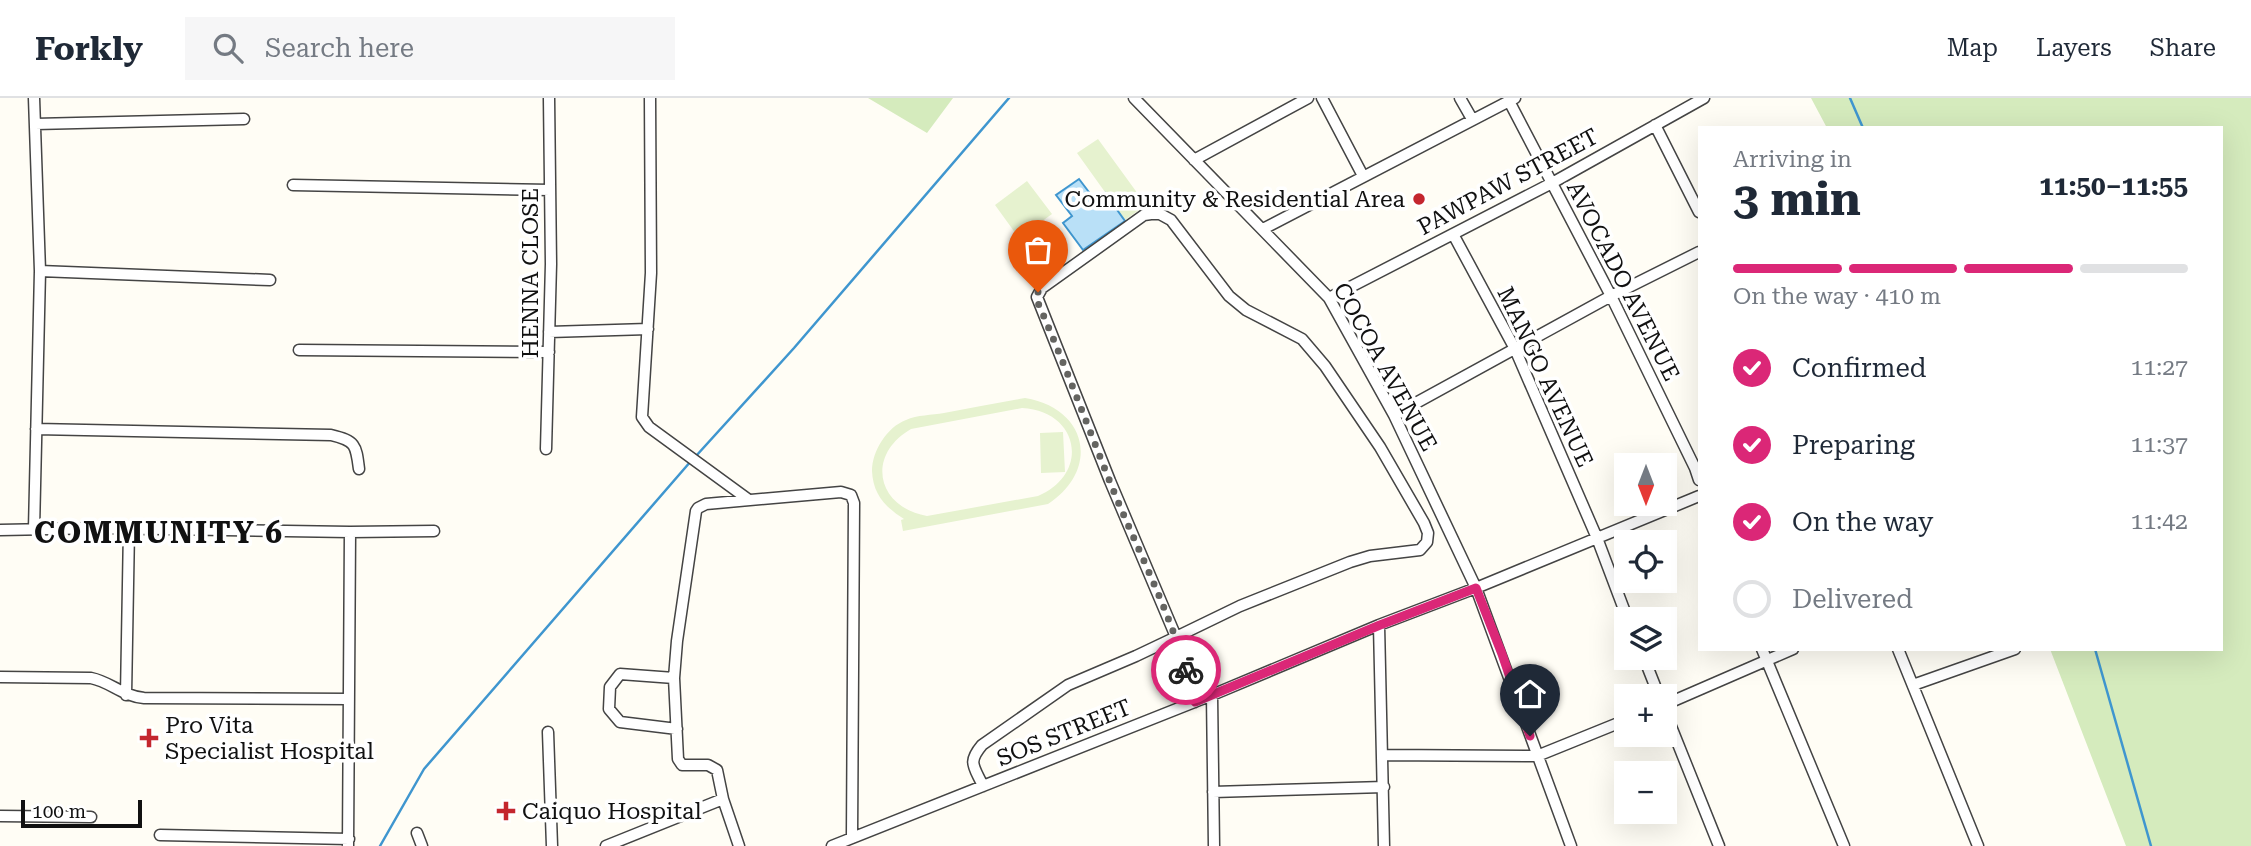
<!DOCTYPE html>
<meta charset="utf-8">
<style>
body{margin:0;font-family:"Roboto Serif",serif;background:#f6f6f7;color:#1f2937;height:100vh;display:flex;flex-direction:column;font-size:26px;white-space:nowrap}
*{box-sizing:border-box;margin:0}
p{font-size:23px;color:#747a83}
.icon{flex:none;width:38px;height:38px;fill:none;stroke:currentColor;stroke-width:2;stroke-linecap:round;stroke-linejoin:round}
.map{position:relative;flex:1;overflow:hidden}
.details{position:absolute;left:1698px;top:28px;width:525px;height:525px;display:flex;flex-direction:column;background:#fff;border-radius:0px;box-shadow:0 7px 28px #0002}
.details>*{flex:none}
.needle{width:46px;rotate:180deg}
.fabs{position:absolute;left:1614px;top:355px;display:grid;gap:14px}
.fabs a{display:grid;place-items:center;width:63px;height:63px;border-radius:0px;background:#fff;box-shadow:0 7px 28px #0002;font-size:35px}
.scale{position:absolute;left:21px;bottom:18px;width:121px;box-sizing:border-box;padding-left:7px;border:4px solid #111;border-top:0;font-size:19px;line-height:24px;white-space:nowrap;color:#111;-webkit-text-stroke:5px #fff;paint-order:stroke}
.pin{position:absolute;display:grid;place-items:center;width:60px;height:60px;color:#fff;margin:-72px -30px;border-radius:50% 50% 50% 0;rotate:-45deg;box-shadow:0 0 7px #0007}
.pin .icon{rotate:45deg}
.courier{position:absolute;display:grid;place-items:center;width:70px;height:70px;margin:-35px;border:5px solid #db2777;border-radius:50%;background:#fff;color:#222;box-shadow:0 2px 9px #0007}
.summary em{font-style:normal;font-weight:700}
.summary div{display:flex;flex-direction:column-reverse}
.summary{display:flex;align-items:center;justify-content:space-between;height:119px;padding:0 35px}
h1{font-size:46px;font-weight:700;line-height:52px}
.bar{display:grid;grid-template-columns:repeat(4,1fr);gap:10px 7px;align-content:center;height:84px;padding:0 35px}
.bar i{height:9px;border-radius:5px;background:#e0e1e3}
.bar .active{background:#db2777}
.bar p{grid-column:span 4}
ol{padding:0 35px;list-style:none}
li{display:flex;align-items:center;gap:21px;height:77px}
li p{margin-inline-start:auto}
li .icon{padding:7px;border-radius:50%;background:#db2777;color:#fff;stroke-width:4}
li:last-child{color:#747a83}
li i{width:38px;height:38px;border:4px solid #e0e1e3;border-radius:50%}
header{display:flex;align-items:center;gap:42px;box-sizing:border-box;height:98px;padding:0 35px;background:#fff;border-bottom:2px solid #e0e1e3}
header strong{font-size:33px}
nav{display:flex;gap:38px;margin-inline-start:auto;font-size:24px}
.search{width:490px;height:63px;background:#f6f6f7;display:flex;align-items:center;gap:18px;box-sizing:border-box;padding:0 24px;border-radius:0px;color:#747a83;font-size:26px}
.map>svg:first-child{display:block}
.green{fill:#d5ebbd}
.pitch{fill:#e6f2cf;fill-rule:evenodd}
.water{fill:#b9e0f7;stroke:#3f96cf;stroke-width:2}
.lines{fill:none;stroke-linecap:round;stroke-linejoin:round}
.stream{stroke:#3f96cf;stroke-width:2.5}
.street-casing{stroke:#444;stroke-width:13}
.street{stroke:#fff;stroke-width:10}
.done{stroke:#646461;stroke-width:7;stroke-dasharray:0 12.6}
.route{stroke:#db2777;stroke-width:9}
.poi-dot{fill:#c4262e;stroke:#fff;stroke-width:2.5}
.labels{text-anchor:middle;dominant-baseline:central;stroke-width:7;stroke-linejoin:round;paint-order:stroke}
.street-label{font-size:23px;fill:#111;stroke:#fff}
.poi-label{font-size:23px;fill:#111;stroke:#fff;text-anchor:start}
.district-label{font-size:30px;font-weight:bold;letter-spacing:2px;fill:#111;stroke:#fff}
</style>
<header>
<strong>Forkly</strong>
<div class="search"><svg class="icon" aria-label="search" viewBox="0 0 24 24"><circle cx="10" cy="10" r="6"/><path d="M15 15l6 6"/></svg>Search here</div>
<nav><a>Map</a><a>Layers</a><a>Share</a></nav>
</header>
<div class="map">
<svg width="2251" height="748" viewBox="0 0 2251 748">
<rect width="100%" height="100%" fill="#fffdf5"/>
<path class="green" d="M868,0H953L927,35Z
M1811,0H2251V748H2126L2050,551H2221V30H1827Z"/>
<path class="pitch" d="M1098,41L1146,107L1125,122L1077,55Z
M1027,83L1052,116L1019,140L995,107Z
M1025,300C1087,310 1101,371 1048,406L903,433L901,422L904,421C885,409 873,396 872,373C872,353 887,329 906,322C917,317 932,317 944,315C971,310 998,305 1025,300ZM1022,310C1079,313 1091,375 1038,398L927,418C876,409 866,357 911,331Z
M1063,334L1065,374L1041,375L1040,335Z"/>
<path class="water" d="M1079,81L1095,102L1105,95L1125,123L1083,152L1063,125L1072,118L1056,97Z"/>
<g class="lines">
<path class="stream" d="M1850,0L1863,30
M696,358L794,250L1009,0
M2095,551L2151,748
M380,748L424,671L691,363"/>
<g class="street-casing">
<path id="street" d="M650,0L651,175L642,319L649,329L749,402
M1134,0L1329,200L1394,317L1476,490L1571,748
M1322,0L1363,78
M1460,0L1472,21
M1509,3L1611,198L1695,370L1699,382
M35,26L244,21
M1655,27L1699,114
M1194,62L1308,0
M293,87L550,92
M1151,116H1160L1171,122L1229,198L1246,212L1302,241L1325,268L1380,349L1424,425L1428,435L1427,444L1420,452L1370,458L1350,464L1240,508L1176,539L1110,383L1037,199L1042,190L1144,117Z
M1263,131L1515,0
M1453,136L1515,251L1597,440L1628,522
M40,173L270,182
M1329,200L1552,85L1704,0
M549,234L648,231
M299,252L549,254
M1394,317L1611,198L1699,154
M36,331L331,337C356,343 356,347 359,371
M546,351L551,166L549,0
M34,431L40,173L34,0
M0,432L102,430L350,434L348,748
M350,434L434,433
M1379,527L1384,748
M1762,551L1844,748
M1898,551L1978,748
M1644,560L1659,598
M0,579L91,580C111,584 122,598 144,600L349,601
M674,580L620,576L610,589L609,611L620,624L677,631
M1913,587L2015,551
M126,597L129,431
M1212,597L1214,748
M1664,607L1793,551
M1664,611L1719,748
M548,634L552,748
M1383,657L1537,658L1626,622
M983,688C974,668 967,665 982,647L1068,587L1136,558L1176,539L1195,604
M1213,694L1384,689
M0,718L91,719
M417,735L422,748
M160,737L349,741
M606,748L723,701
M739,748L723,701L717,672L708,667H682L678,661L674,580L677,543L696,413L698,410L706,406L841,394L851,397L854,405L852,739
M832,748L1212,597L1379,527L1476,490L1699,398"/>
</g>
<use href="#street" class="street"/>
</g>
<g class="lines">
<path class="done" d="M1038,194V205C1064,264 1086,324 1110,384C1135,447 1167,507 1186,572"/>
<path class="route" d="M1186,572L1195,604L1380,527L1476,490L1502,556L1530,638"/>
</g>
<g class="poi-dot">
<circle cx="1419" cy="101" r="7"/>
<path d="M145.5 629.5h7v7h7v7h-7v7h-7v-7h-7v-7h7z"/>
<path d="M502.5 702.5h7v7h7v7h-7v7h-7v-7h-7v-7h7z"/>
</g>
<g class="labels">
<g class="street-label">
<text transform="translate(1508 84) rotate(-28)">PAWPAW STREET</text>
<text transform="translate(530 175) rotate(-90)">HENNA CLOSE</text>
<text transform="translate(1623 183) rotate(63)">AVOCADO AVENUE</text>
<text transform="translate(1385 269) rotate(61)">COCOA AVENUE</text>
<text transform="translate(1545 279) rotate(65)">MANGO AVENUE</text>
<text transform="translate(1064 635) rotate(-22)">SOS STREET</text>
</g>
<g class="poi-label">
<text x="1405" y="101" text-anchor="end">Community &amp; Residential Area</text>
<text x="165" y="627">Pro Vita<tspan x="165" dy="26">Specialist Hospital</tspan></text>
<text x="522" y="713">Caiquo Hospital</text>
</g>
<g class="district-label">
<text x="159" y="434">COMMUNITY 6</text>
</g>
</g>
</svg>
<div class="fabs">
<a><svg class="needle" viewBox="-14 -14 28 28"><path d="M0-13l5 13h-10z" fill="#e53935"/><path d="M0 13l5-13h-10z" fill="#747a83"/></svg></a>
<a><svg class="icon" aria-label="locate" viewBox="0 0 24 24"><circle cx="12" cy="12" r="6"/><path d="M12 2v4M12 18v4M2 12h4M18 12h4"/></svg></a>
<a><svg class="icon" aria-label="layers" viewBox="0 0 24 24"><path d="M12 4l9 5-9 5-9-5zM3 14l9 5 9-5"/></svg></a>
<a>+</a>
<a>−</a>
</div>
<div class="scale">100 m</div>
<div class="pin" style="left:1038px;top:194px;background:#ea580c"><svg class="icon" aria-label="bag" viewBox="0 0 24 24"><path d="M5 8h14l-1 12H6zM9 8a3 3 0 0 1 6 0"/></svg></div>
<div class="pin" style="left:1530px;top:638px;background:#1f2937"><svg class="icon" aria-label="home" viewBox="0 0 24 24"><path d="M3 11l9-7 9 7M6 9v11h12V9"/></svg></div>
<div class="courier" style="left:1186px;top:572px"><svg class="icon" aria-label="bike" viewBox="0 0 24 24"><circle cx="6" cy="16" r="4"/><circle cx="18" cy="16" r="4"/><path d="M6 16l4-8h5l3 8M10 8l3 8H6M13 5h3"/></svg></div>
<section class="details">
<div class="summary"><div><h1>3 min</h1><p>Arriving in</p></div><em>11:50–11:55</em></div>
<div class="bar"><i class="active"></i><i class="active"></i><i class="active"></i><i></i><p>On the way · 410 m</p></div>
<ol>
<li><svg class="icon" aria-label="check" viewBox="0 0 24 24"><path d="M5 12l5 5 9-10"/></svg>Confirmed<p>11:27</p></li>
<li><svg class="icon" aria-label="check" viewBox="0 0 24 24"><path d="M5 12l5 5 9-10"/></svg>Preparing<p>11:37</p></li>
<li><svg class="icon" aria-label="check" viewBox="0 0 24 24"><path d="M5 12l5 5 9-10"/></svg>On the way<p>11:42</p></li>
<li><i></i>Delivered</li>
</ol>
</section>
</div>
